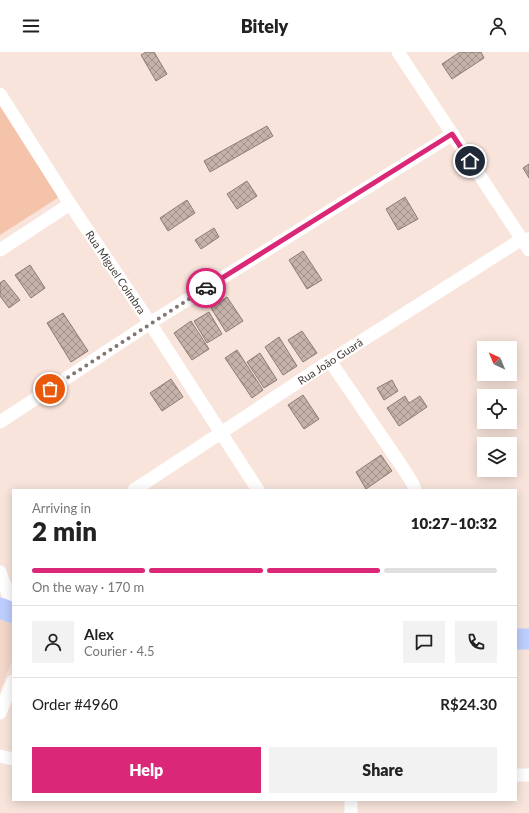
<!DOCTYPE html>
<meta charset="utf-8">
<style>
body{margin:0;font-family:Lato,sans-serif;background:#f2f2f2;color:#222;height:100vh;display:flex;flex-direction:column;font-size:15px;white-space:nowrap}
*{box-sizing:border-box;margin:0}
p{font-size:13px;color:#767676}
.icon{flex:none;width:22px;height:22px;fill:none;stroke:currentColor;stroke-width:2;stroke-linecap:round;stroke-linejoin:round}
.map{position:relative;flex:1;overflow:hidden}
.side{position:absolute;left:12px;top:437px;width:505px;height:312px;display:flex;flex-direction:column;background:#fff;border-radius:0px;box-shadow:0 2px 10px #0003}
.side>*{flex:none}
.needle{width:26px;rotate:316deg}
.buttons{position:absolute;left:477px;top:289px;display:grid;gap:8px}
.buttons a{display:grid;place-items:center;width:40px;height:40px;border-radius:0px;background:#fff;box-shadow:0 2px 10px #0003;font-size:20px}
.pin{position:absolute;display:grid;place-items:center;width:34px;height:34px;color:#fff;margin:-17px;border:2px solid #fff;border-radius:50%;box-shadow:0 1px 4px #0007}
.courier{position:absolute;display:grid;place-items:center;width:40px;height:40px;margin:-20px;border:3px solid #db2777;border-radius:50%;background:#fff;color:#222;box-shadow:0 1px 5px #0007}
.summary em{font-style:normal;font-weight:800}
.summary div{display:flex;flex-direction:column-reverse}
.summary{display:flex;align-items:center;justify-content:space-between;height:68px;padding:0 20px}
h1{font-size:26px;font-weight:800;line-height:30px}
.bar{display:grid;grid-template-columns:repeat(4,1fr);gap:6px 4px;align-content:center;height:48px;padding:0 20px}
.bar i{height:5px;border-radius:3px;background:#e0e0e0}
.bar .selected{background:#db2777}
.bar p{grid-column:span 4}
.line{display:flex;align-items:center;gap:10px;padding:0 20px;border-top:1px solid #e0e0e0}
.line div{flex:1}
.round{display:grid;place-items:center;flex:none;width:42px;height:42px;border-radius:0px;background:#f2f2f2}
.button{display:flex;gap:8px;margin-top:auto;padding:8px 20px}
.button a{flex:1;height:46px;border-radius:0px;background:#db2777;color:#fff;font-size:16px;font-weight:800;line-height:46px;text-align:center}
.button a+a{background:#f2f2f2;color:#222}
header{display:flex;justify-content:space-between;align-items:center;height:52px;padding:0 20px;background:#fff;font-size:18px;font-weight:800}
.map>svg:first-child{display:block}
.built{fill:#f1d6c9}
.park{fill:#f4c3aa}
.building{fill:url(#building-cross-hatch);stroke:#8d7c73}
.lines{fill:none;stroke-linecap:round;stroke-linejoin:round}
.street{stroke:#fff;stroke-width:13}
.primary{stroke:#bdcefe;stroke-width:21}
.done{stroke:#827670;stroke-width:4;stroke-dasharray:0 7.2}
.route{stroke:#db2777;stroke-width:5}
.labels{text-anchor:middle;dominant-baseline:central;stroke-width:3;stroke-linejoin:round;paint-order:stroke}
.street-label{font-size:11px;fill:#423b37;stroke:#fff}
</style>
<header><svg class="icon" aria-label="menu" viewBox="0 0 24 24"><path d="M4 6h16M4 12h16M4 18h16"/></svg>Bitely<svg class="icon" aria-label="person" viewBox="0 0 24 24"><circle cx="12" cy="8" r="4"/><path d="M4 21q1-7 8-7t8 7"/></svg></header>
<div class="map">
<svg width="529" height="761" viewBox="0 0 529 761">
<defs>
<pattern id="building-cross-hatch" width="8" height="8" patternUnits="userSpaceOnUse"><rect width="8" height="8" fill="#c5b2a9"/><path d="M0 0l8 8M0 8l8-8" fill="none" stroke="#a2928a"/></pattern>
</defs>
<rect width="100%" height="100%" fill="#f8e4db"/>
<path class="built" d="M0,567L13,572V607L0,639Z"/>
<path class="park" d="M0,50L59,145L0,183Z"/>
<path class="building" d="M146,0H154L167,22L156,29L141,3Z
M460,0H481L484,6L452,27L442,12Z
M267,74L273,84L210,120L204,109Z
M529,112V126L523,116Z
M247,129L257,144L237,157L227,142Z
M405,145L418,167L398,178L386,157Z
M187,148L195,161L168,179L160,166Z
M214,176L219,185L201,197L195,188Z
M303,199L322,228L307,237L289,208Z
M30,213L45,236L31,246L15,223Z
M4,228L20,248L9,256L0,244V231Z
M227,245L243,269L226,280L211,256Z
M209,260L222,282L207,291L194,269Z
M63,261L88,299L71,310L47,271Z
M191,269L209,297L192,308L174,281Z
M302,279L317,301L303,310L288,288Z
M279,285L297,314L283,323L265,295Z
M237,298L263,338L252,346L225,306Z
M260,301L277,328L264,336L247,310Z
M171,327L183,345L162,359L150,341Z
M392,328L398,339L384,348L377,336Z
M303,343L319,367L304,377L288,353Z
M405,344L409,351L420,344L427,355L399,374L387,356Z
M381,403L392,419L366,437L356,420Z"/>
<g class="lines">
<path class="street" d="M398,0L529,198
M0,42L70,152L150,271L258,438
M0,198L70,152
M330,309L401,413L413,432L415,438
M0,370L150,271L453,82
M134,438L330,309L522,187H529
M0,520L13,556
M0,661L13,629
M0,704L13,707
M516,723H529
M351,761V748"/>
<path class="primary" d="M0,556L13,561
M516,587H529"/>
</g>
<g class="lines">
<path class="done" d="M50,337L206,236"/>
<path class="route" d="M206,236L452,82L470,109"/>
</g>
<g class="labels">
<g class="street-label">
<text transform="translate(116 220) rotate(56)">Rua Miguel Coimbra</text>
<text transform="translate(330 309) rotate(-33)">Rua João Guará</text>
</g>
</g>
</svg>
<div class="buttons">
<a><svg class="needle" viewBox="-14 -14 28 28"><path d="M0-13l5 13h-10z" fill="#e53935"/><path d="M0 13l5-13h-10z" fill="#767676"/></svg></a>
<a><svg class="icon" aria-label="locate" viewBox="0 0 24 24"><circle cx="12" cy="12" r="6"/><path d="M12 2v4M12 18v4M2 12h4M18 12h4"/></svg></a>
<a><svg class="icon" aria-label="layers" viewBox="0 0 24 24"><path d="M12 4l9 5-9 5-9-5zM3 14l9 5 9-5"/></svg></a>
</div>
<div class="pin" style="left:50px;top:337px;background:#ea580c"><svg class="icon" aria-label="bag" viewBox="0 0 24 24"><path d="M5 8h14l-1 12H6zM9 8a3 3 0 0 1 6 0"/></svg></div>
<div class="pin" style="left:470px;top:109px;background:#1f2937"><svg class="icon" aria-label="home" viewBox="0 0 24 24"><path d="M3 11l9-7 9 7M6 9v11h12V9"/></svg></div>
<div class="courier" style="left:206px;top:236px"><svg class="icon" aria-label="car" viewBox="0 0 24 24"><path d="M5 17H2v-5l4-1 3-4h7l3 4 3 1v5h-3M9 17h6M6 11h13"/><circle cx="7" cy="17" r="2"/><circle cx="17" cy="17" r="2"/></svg></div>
<section class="side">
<div class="summary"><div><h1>2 min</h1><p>Arriving in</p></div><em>10:27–10:32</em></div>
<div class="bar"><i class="selected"></i><i class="selected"></i><i class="selected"></i><i></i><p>On the way · 170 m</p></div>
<div class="line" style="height:72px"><a class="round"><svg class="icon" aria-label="person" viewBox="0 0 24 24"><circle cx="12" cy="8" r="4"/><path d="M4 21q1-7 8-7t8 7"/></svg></a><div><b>Alex</b><p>Courier · 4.5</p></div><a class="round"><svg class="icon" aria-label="chat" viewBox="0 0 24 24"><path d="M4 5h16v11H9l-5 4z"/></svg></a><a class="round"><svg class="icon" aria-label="phone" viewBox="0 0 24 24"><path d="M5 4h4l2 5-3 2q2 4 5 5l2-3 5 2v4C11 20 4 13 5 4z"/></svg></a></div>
<div class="line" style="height:52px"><div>Order #4960</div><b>R$24.30</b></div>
<div class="button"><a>Help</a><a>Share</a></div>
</section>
</div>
